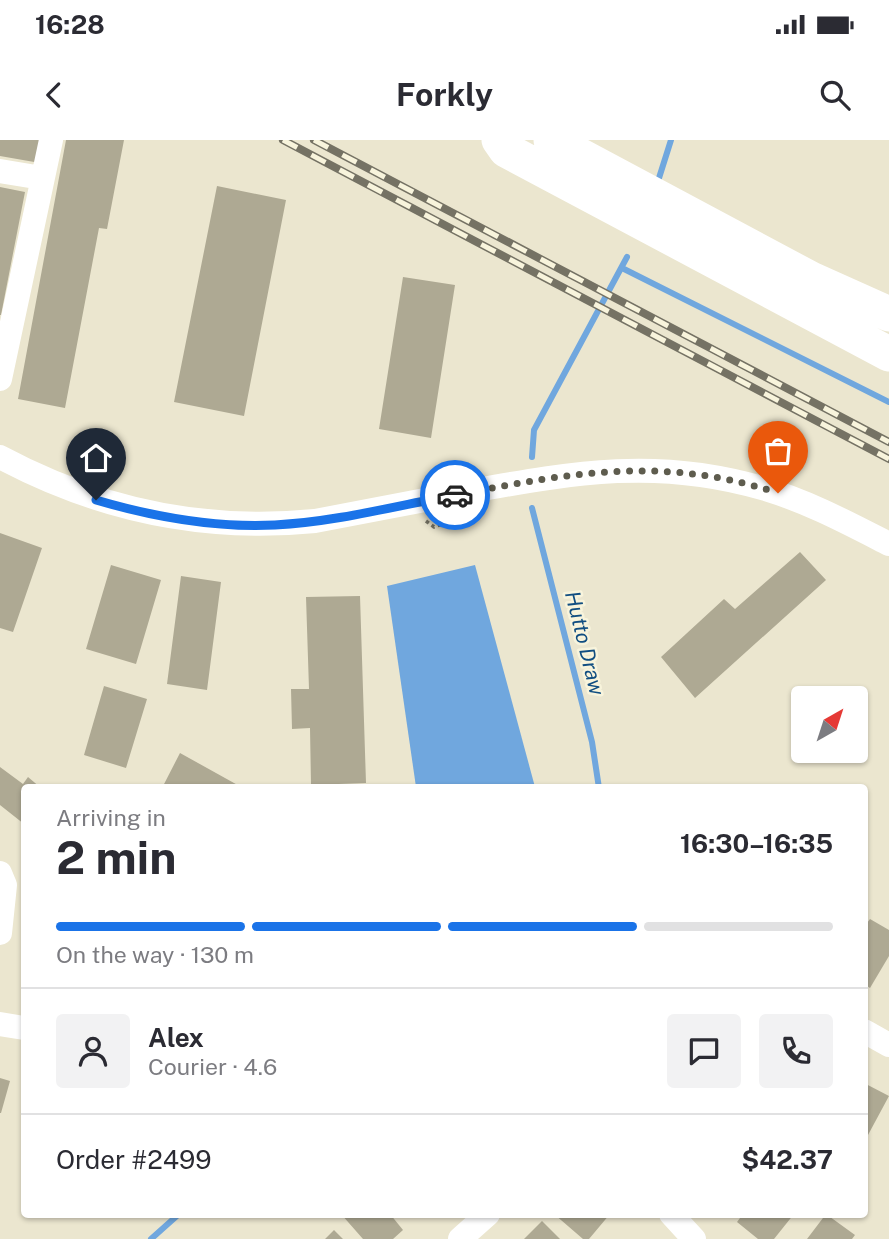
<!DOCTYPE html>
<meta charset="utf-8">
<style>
body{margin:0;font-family:"Public Sans",sans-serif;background:#f2f2f3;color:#2b2b33;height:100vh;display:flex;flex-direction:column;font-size:26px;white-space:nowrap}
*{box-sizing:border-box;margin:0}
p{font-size:23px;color:#7c7c81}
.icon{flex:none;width:38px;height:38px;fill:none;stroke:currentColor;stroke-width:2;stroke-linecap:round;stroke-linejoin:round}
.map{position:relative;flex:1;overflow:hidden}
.panel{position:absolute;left:21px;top:644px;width:847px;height:434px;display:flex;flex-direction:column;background:#fff;border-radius:7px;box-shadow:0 2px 5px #0004}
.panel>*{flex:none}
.needle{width:46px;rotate:39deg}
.fabs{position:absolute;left:791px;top:546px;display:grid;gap:14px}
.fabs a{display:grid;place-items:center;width:77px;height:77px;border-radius:7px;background:#fff;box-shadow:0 2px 5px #0004;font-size:35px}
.pin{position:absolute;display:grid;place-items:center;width:60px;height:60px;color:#fff;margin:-72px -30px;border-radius:50% 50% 50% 0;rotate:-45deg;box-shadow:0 0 7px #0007}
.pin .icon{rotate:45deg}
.courier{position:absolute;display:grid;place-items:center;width:70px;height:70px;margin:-35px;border:5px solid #1a73e8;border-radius:50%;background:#fff;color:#222;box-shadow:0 2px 9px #0007}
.headline em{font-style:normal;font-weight:700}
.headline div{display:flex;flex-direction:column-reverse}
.headline{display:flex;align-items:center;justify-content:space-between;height:119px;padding:0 35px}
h1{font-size:46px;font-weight:700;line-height:52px}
.bar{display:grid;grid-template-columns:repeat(4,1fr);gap:10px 7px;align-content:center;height:84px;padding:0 35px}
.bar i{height:9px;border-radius:5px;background:#e1e1e2}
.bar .on{background:#1a73e8}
.bar p{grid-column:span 4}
.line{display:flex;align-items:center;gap:18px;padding:0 35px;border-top:2px solid #e1e1e2}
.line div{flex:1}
.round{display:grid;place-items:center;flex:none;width:74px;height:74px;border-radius:7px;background:#f2f2f3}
.status{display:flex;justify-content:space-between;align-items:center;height:49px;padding:0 35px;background:#fff;direction:ltr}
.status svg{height:19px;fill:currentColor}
header{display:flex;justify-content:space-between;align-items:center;height:91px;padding:0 35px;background:#fff;font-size:32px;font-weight:700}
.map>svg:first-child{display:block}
.water{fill:#70a7de}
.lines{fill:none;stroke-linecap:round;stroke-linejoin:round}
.stream{stroke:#70a7de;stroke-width:6}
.building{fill:#aea993}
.path{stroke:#787566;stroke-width:3.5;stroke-dasharray:3.5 3.5;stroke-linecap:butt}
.minor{stroke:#fff;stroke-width:24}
.highway{stroke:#fff;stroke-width:35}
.rail-casing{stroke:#757264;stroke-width:8}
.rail{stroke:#f8f4dc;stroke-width:5;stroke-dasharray:16;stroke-linecap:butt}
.done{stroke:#5e5c4e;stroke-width:7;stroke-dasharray:0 12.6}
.route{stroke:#1a73e8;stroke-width:9}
.labels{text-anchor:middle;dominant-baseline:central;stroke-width:5;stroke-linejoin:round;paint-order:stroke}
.water-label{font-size:21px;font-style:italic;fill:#114e81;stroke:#f8f4dc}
</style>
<div class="status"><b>16:28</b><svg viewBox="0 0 49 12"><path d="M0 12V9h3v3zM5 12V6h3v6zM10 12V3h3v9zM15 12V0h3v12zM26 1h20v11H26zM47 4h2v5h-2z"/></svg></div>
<header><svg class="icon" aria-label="back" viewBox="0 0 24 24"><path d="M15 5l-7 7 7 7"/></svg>Forkly<svg class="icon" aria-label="search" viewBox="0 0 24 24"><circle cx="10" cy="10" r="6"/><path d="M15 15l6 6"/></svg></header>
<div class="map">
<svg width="889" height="1099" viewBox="0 0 889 1099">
<rect width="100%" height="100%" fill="#ebe6cf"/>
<path class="water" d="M475,425L535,647H416L387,446Z"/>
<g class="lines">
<path class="stream" d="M659,38L671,0
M622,128L889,262
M532,317L534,290L627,117
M532,368L592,602L599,648
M151,1099L179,1074"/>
</g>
<path class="building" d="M0,0H44L40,23L0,16Z
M66,0H124L107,89L99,88L65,268L18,259Z
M217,46L286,60L244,276L174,262Z
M0,47L25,52L1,175H0Z
M403,137L455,145L431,298L379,289Z
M0,393L42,408L13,492L0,488Z
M800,412L826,440L695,558L661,517L724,459L735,469Z
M111,425L161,440L136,524L86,509Z
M181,436L221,442L207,550L167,544Z
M360,456L366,643L311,645L310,588L292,589L291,549H309L306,457Z
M104,546L147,559L126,628L84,615Z
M180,613L243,648H162Z
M0,627L23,644L28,637L41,648H24V684L0,665Z
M870,779L889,790V816L870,848L864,844V787Z
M0,938L10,941L1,973H0Z
M864,943L889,956L868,995L864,993Z
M341,1074H390L403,1090L393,1099H363Z
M554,1074H610L589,1099H583Z
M743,1074H794L774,1099H758L737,1082Z
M826,1074L855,1095L852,1099H807Z
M542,1081L560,1099H524Z
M334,1090L343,1099H325Z"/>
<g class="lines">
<path class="path" d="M426,381L434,387L463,376"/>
<path class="minor" d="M0,31L42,38
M0,239L51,0
M0,317C99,370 203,392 315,381C367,371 420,361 472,351C575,332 659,318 762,348C807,361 848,383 889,404
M0,733L5,745L0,793
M0,884L24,888
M864,891L889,905
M671,1074L694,1099
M460,1099L488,1074"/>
<path class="highway" d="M499,0L506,10L889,214
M551,0L811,139L889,174"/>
<g class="rail-casing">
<path id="rail" d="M283,0L889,319
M314,0L889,302"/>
</g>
<use href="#rail" class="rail"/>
</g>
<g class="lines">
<path class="done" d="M455,355C570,333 662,315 778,353"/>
<path class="route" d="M96,360C154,377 215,388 275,385C335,382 396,366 455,355"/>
</g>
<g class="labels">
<g class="water-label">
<text transform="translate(585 503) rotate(76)">Hutto Draw</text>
</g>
</g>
</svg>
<div class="fabs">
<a><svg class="needle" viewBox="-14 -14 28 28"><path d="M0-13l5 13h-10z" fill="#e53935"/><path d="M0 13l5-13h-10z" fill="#7c7c81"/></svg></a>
</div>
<div class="pin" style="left:778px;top:353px;background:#ea580c"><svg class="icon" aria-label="bag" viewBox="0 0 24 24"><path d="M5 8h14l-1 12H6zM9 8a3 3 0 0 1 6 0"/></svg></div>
<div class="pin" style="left:96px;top:360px;background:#1f2937"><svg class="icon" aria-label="home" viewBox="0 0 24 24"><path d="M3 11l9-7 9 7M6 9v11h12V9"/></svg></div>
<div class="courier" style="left:455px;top:355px"><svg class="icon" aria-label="car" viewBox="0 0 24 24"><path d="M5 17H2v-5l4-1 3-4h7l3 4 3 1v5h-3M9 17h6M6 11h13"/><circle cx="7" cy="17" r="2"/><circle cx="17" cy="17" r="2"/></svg></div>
<section class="panel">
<div class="headline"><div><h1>2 min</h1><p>Arriving in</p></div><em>16:30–16:35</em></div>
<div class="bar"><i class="on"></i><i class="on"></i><i class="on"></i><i></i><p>On the way · 130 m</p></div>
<div class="line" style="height:126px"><a class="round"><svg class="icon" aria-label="person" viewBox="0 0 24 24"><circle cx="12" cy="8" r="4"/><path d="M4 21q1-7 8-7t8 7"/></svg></a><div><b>Alex</b><p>Courier · 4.6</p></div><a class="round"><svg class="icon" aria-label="chat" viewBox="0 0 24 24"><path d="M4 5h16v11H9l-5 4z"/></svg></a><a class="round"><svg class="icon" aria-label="phone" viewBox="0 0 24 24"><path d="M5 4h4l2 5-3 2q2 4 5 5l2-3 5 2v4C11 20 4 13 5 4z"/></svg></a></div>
<div class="line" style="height:91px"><div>Order #2499</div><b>$42.37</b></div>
</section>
</div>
